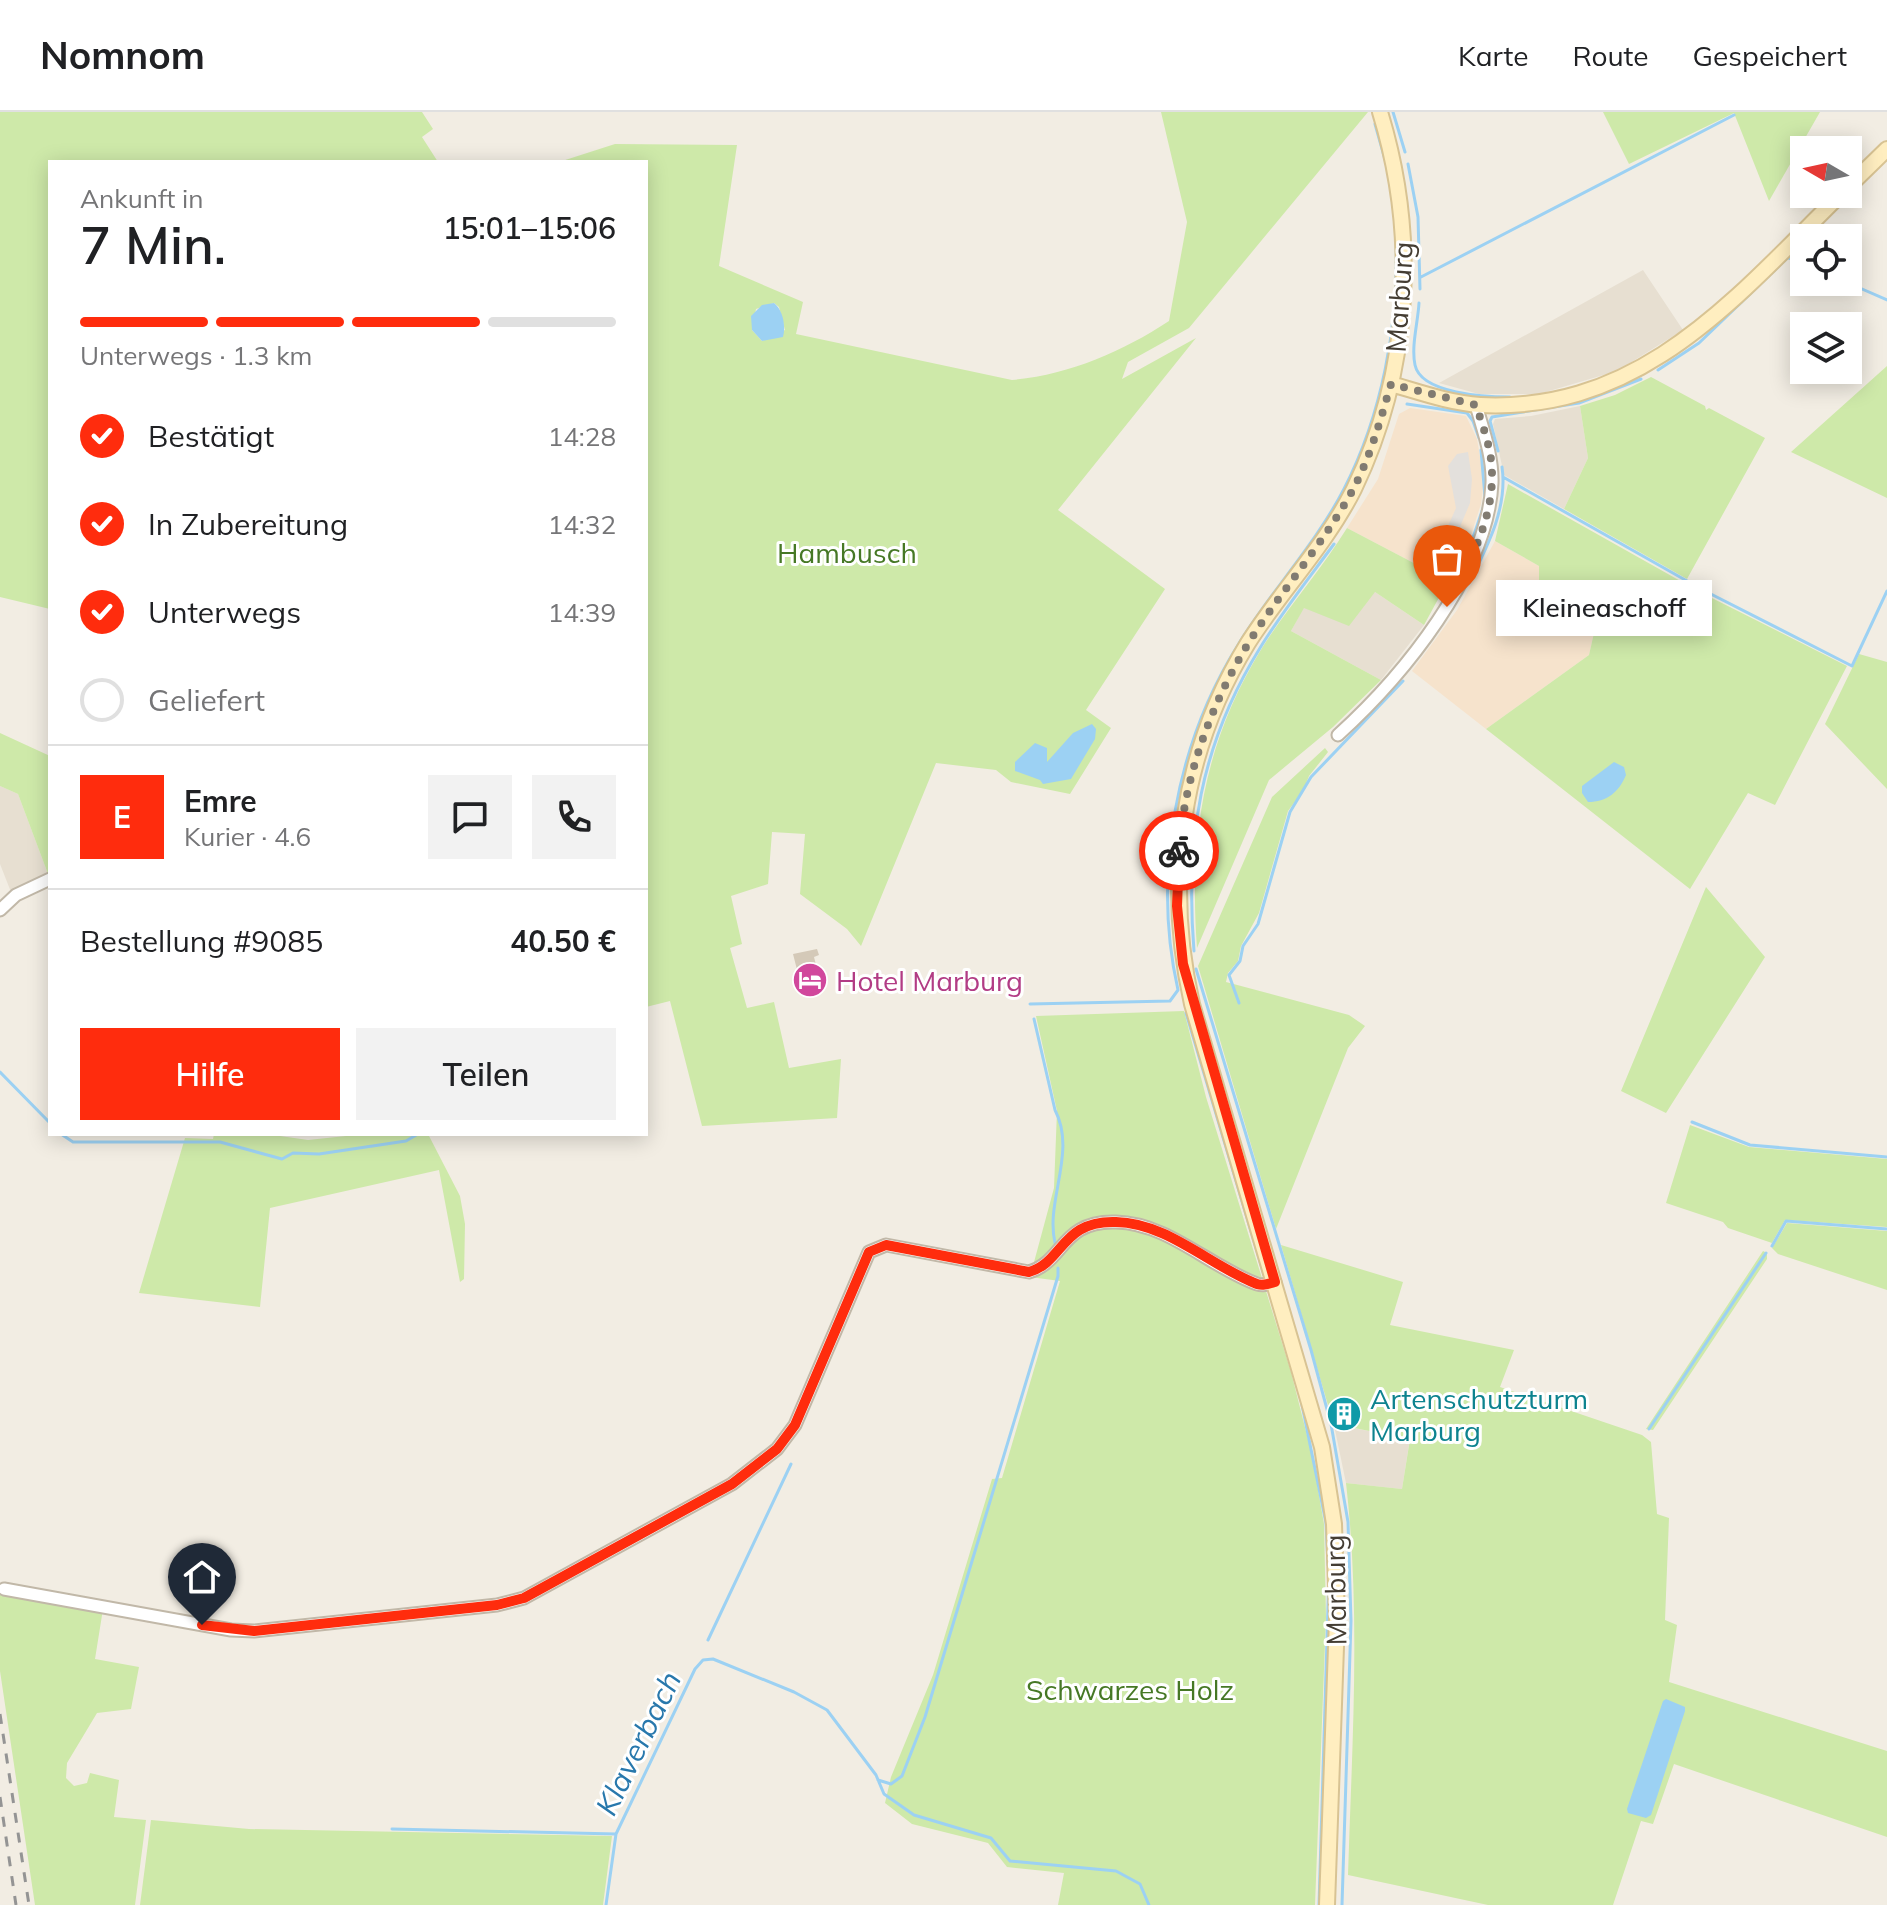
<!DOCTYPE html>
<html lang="de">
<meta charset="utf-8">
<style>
body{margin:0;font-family:Mulish,sans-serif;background:#f2f2f2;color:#202124;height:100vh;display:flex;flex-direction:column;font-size:30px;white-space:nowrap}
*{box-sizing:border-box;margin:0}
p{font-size:26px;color:#757577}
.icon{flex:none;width:44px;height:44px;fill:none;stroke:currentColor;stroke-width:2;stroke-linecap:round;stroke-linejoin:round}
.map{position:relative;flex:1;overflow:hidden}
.panel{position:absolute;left:48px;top:48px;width:600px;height:976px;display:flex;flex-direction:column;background:#fff;border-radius:0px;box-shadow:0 4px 20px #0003}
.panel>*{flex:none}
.needle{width:52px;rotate:279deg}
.tools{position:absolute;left:1790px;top:24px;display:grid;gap:16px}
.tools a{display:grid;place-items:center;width:72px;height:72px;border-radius:0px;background:#fff;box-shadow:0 4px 20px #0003;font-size:40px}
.pin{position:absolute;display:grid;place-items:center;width:68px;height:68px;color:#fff;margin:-82px -34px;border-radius:50% 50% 50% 0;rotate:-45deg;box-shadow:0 0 8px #0007}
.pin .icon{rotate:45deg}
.courier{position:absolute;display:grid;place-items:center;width:80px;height:80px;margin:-40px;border:6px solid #ff2c0d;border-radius:50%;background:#fff;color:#222;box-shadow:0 2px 10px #0007}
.bubble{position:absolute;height:56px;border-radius:0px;background:#fff;box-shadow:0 4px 20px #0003;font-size:26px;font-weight:600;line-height:56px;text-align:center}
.summary em{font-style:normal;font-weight:600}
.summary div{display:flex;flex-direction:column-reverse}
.summary{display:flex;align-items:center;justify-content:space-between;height:136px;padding:0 32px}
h1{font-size:52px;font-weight:600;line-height:60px}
.bar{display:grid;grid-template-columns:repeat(4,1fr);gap:12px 8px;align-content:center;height:96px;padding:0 32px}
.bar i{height:10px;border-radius:6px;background:#e0e0e0}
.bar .current{background:#ff2c0d}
.bar p{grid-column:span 4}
.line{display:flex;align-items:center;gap:20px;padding:0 32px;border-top:2px solid #e0e0e0}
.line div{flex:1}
.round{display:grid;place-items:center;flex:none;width:84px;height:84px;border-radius:0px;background:#f2f2f2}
ol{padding:0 32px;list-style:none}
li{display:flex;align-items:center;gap:24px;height:88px}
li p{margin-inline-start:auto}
li .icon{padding:8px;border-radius:50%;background:#ff2c0d;color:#fff;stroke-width:4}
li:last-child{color:#757577}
li i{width:44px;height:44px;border:4px solid #e0e0e0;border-radius:50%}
.primary-button{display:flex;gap:16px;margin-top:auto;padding:16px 32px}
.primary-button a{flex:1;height:92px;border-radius:0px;background:#ff2c0d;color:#fff;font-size:32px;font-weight:600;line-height:92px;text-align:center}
.primary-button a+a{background:#f2f2f2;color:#202124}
header{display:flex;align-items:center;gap:48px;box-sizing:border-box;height:112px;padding:0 40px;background:#fff;border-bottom:2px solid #e0e0e0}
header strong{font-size:38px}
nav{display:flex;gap:44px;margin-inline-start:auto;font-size:28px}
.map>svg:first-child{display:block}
.residential{fill:#e7dfd1}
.commercial{fill:#f6e3cc}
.green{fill:#cee9a9;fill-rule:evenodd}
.parking{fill:#e3e0dc}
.water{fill:#9cd1f3}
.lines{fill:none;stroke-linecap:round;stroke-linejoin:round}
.stream{stroke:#9cd1f3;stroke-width:3}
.building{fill:#d4c9b8}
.street-casing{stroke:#c1b8a8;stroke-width:15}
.secondary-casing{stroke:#d8c393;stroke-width:18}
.street{stroke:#fff;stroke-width:11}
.secondary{stroke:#ffeec0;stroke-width:14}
.rail{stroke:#949494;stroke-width:3;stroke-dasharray:10 10;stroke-linecap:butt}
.done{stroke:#817b71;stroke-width:8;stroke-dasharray:0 14.4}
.route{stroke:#ff2c0d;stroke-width:10}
.labels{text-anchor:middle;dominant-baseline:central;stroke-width:6;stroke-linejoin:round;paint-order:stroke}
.street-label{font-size:28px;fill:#443d33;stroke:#fff}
.park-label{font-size:28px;fill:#467825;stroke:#fff}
.hotel-label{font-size:28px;fill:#b23c85;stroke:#fff;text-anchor:start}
.culture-label{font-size:28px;fill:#0d838f;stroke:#fff;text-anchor:start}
.water-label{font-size:30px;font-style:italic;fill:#2878ac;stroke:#fff}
</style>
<header>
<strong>Nomnom</strong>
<nav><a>Karte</a><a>Route</a><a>Gespeichert</a></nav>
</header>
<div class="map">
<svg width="1887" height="1793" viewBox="0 0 1887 1793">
<rect width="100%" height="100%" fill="#f2ede3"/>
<path class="residential" d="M1643,158L1683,218L1617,259L1539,282H1479L1439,271Z
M1580,294L1588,346L1564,397L1504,363L1493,312L1495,307L1531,304Z
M1375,480L1424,513L1381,568L1291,519L1304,495Z
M0,674L18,682L48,762L11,780L0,752Z
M1334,1313L1410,1326L1402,1377L1346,1371Z"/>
<path class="commercial" d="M1410,296L1466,304L1477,327L1484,368L1481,392L1471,423L1448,469L1347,416L1378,367L1399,302Z
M1495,429L1539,454L1540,469L1596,512L1589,543L1486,617L1412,559L1457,498Z"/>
<path class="green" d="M0,0H422L433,17L422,25L438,50H50V497L0,485Z
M1161,0H1368L1189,216L1128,250L1122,267L1196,226L1058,398L1165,477L1086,598L1111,616L1070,682L1011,670L996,658L936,651L861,834L847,817L800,782L805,722L772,720L768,772L731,784L742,832L730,836L747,896L774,890L789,956L841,947L837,1006L702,1014L670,889L646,895V50H559L615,32L737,33L719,154L803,190L796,222L1012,268C1068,263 1122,240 1169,209L1187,110ZM774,191L779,195L785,218L762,229L752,218L756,197Z
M1603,0H1820L1769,89L1734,1L1629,52Z
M1887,254V386L1791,340Z
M1651,265L1705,294L1706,298L1709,296L1765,326L1687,467L1564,397L1588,346L1580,294L1615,283Z
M1508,372L1700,480L1847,554L1775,693L1748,681L1690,777L1486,617L1589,543L1596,512L1539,469V454L1495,429Z
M1347,416L1448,469L1424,513L1375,480L1349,514L1304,496L1291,519L1381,568L1333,615L1269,668L1197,836C1189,726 1203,632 1262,536C1288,495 1321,458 1347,416Z
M1859,542L1887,550V677L1825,612Z
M0,621L50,644L48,762L18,682L0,674Z
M1325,636L1328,640L1309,664L1303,679L1288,699L1259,801L1241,834L1238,849L1228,861L1226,870L1349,903L1365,914L1348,936L1276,1117L1198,854L1272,685Z
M1706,775L1765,845L1666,1001L1621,979Z
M1184,899L1206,985L1291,1260L1312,1343L1324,1412L1326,1505L1315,1793H1058L1064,1761L1007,1755L988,1731L912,1712L885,1691L891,1665L933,1563L992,1367L1002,1366L1060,1169L1030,1165L1054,1076L1057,999L1036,904Z
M1690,1013L1749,1035L1887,1047V1115L1785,1108L1772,1131L1728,1116L1723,1110L1666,1091Z
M214,1022H266L308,1028L365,1022H428L460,1084L465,1112L464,1167L460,1170L439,1058L270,1096L260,1195L139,1181L185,1026L213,1027Z
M1787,1111L1887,1119V1178L1778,1142L1772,1136Z
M1281,1133L1403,1170L1390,1213L1514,1238L1500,1275L1642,1323L1651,1330L1657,1402L1669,1406L1665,1508L1677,1513L1669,1570L1887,1639V1725L1674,1652L1653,1712L1641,1709L1613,1793H1488L1348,1763C1352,1632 1361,1501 1346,1371L1402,1377L1410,1327L1349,1315L1345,1298L1330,1300Z
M1763,1139L1767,1141V1147L1653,1318L1646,1317Z
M0,1480L103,1497L95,1547L139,1555L131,1597L97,1601L67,1651L66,1666L74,1674L87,1671L90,1661L119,1668L114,1705L146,1708L135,1793H35L0,1559Z
M151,1708L249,1717L612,1724L603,1793H140Z"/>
<path class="parking" d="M1468,340L1472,367L1470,391L1446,448L1435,444L1456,396L1448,354L1457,342Z"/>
<path class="water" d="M774,191C783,198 786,214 783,225L762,229L752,218L751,204L762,193Z
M1092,612L1096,617L1095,627L1071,667L1043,672L1040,668L1015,659V650L1035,631L1047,636V650L1073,621Z
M1614,650L1624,655L1626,663C1619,680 1607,690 1588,690L1582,681V674Z
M1666,1587L1685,1595V1599L1651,1703L1646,1706L1628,1701L1627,1697L1663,1589Z"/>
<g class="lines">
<path class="stream" d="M1393,0L1405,40
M1375,12L1386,51
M1408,52L1418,105L1420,177
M1808,126L1811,123
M1789,146L1804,152
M1421,165L1734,3
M1846,170L1887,188
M1419,191C1418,210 1411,234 1415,253C1421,282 1487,285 1510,285
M1658,258L1699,231L1804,130
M1407,292L1467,301L1473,309L1479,326
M1481,338L1485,385
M1498,339L1490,309L1492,305L1579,291L1641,267
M1503,365L1703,478L1852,554L1887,479
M1455,462L1474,423L1483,396
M1469,471C1487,435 1508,396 1502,355
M1194,839C1185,728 1200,633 1260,536C1282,500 1309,466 1334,432
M1196,857L1311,1238L1331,1312L1348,1410L1351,1509L1342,1793
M1239,891L1229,863L1240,849L1243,834L1258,812L1290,700L1311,665L1403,569
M1030,892L1170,889L1178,878C1152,763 1176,632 1238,533C1271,479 1315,433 1344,377C1382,303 1399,212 1396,129
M1186,901L1264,1163
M1034,907L1055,998C1077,1040 1045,1089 1055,1131
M0,960L50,1011
M1692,1010L1750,1033L1887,1045
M61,1022L73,1030H220L282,1047L293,1041L319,1042L406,1029L418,1022
M1772,1134L1786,1109L1887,1117
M1301,1288L1326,1411L1328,1453
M1649,1317L1766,1141
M708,1528L791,1352
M878,1668L891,1672L902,1664L925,1605L1058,1164V1156
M392,1717L616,1722
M606,1793L616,1722L695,1557L703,1548L713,1547L794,1580L827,1598L876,1663L884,1682L914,1703L991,1726L1010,1749L1116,1759L1140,1772L1149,1793
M1319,1793L1329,1461"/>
</g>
<path class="building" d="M817,837L819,843L814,845L822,877L803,881L793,842Z"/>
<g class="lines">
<g class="street-casing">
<path id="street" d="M1338,623C1402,565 1488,461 1492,371C1493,345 1483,318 1476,293
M0,798L16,783L50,767
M4,1477L231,1518L254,1519L497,1493L524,1486L732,1372L777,1337L795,1313L869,1140L886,1133L1029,1160C1064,1150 1061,1108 1116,1110C1168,1111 1210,1155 1257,1172C1263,1174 1268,1172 1275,1170"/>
</g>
<g class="secondary-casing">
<path id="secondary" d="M1848,75L1887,37
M1391,272C1419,280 1450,291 1480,293C1642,301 1736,185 1841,82
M1327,1793L1337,1506L1334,1412L1322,1335L1192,892C1164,768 1181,640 1248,531C1281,479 1326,433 1354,377C1411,259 1418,124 1380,0"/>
</g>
<use href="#street" class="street"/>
<use href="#secondary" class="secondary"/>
<path class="rail" d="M0,1602L29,1793
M0,1685L16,1793"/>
</g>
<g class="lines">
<path class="done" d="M1179,739C1184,667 1210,594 1248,532C1280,480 1321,435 1351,381C1370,347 1380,309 1391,272L1476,293C1481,309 1487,325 1490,341C1500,398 1471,446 1447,495"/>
<path class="route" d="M202,1513L254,1519L497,1493L524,1486L732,1372L777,1337L795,1313L869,1140L886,1133L1029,1160C1064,1150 1061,1108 1116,1110C1168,1111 1210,1154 1257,1172C1263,1174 1268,1172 1275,1170L1183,852L1177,794L1179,739"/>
</g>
<defs>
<g id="hotel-disc" transform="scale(1.8)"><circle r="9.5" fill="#d1479c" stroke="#fff"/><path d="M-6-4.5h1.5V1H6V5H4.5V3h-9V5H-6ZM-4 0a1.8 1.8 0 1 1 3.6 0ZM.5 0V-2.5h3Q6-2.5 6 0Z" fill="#fff"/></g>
<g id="building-disc" transform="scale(1.8)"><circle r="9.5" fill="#0f9aa8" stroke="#fff"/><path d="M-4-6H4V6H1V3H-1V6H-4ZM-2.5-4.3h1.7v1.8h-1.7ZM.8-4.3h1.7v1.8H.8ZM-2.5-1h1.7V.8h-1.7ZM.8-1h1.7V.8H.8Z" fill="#fff"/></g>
</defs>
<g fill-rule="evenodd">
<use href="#hotel-disc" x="810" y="868"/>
<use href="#building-disc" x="1344" y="1302"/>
</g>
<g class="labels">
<g class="street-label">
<text transform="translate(1399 185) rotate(-86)">Marburg</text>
<text transform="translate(1335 1478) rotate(-91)">Marburg</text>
</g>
<g class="park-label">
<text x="847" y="440">Hambusch</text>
<text x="1130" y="1577">Schwarzes Holz</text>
</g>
<g class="hotel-label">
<text x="836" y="868">Hotel Marburg</text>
</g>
<g class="culture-label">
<text x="1370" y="1286">Artenschutzturm<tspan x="1370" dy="32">Marburg</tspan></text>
</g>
<g class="water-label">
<text transform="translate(638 1631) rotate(-64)">Klaverbach</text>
</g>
</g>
</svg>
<div class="tools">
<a><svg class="needle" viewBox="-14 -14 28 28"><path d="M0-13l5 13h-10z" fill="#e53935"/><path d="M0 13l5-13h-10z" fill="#757577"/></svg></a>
<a><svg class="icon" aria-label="locate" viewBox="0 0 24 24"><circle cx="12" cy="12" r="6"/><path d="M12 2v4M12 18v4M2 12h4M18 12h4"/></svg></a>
<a><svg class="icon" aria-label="layers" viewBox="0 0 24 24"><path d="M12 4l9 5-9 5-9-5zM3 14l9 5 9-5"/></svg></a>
</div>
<div class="pin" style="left:1447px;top:495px;background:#ea580c"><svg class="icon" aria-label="bag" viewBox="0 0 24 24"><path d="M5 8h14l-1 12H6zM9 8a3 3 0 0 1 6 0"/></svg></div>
<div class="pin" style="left:202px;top:1513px;background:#1f2937"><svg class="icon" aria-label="home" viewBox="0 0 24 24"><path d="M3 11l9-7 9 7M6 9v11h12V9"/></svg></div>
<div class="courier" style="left:1179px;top:739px"><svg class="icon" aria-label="bike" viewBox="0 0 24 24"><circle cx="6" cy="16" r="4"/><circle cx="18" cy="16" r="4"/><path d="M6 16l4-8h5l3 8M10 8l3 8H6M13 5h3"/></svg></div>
<div class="bubble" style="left:1496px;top:468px;width:216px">Kleineaschoff</div>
<section class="panel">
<div class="summary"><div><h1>7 Min.</h1><p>Ankunft in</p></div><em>15:01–15:06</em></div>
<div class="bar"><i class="current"></i><i class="current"></i><i class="current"></i><i></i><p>Unterwegs · 1.3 km</p></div>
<ol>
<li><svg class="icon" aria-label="check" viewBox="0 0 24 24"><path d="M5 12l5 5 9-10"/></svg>Bestätigt<p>14:28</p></li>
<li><svg class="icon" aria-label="check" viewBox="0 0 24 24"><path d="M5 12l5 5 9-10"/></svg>In Zubereitung<p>14:32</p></li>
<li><svg class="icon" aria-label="check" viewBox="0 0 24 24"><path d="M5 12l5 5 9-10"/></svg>Unterwegs<p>14:39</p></li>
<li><i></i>Geliefert</li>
</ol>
<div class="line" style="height:144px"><b class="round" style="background:#ff2c0d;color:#fff">E</b><div><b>Emre</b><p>Kurier · 4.6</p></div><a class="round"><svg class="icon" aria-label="chat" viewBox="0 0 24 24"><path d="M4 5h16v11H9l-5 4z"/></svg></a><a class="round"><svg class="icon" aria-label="phone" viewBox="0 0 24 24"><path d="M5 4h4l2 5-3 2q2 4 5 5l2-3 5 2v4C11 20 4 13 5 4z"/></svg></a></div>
<div class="line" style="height:104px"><div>Bestellung #9085</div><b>40.50 €</b></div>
<div class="primary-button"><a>Hilfe</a><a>Teilen</a></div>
</section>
</div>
